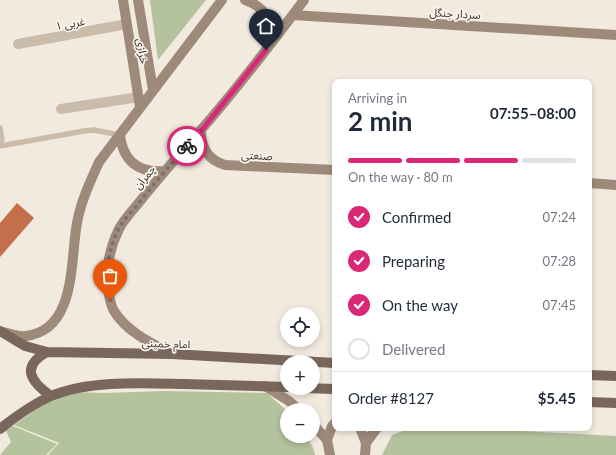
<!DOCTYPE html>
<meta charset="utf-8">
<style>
body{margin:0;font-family:Lato,"Noto Sans Arabic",sans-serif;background:#f2f2f3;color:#1f2937;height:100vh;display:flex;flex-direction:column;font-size:15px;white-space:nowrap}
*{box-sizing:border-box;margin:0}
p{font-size:13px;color:#747a83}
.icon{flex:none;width:22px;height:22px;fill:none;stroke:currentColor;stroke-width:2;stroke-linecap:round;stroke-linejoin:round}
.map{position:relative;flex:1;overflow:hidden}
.details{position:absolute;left:332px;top:79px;width:260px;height:352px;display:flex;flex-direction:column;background:#fff;border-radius:8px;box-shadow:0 2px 6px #0003}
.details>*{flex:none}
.buttons{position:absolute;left:280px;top:307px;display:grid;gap:8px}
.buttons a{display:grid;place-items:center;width:40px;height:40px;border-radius:50%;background:#fff;box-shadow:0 2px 6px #0003;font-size:20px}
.pin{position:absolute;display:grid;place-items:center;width:34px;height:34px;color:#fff;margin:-41px -17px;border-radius:50% 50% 50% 0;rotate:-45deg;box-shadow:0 0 4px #0007}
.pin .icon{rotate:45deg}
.courier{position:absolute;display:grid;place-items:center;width:40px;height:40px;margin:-20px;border:3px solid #db2777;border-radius:50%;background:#fff;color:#222;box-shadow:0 1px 5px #0007}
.summary em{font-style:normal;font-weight:700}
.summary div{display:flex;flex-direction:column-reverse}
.summary{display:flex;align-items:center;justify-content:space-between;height:68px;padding:0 16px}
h1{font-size:26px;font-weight:700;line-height:30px}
.bar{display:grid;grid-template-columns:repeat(4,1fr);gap:6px 4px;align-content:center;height:48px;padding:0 16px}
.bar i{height:5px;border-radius:3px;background:#e0e1e3}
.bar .current{background:#db2777}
.bar p{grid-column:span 4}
.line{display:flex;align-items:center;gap:10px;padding:0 16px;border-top:1px solid #e0e1e3}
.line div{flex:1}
ol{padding:0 16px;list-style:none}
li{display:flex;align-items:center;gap:12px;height:44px}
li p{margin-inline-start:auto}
li .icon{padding:4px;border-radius:50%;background:#db2777;color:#fff;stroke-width:4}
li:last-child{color:#747a83}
li i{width:22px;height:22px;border:2px solid #e0e1e3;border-radius:50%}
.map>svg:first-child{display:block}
.green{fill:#b4c29e}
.building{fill:#c46f4b}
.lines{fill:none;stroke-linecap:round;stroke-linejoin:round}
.lane{stroke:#cbbbaa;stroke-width:5.5}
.street{stroke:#cbbbaa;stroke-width:10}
.secondary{stroke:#9e8a7b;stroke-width:10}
.primary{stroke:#7a675b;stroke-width:10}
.done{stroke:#797069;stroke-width:4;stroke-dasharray:0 7.2}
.route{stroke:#db2777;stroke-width:5}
.labels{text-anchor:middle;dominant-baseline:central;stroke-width:3.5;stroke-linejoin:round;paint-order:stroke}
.street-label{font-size:11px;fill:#382f2a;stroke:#faf4eb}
</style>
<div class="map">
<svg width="616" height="455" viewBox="0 0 616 455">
<rect width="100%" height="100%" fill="#f2eade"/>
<path class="green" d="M150,0H206L158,60Z
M163,391L267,393L287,411V436H307L314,450L315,455H48L59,443L14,425L44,404L72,392L106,393Z
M13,426L57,444L46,455H0L11,442L5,429Z
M411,428H468L616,436V455H382L392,435Z"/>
<path class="building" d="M17,203L34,218L0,257V223Z"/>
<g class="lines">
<path class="lane" d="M0,128L2,140L0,142
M0,146L84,131L94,130L120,135"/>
<path class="street" d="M18,44L127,24
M61,109L139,97"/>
<path class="secondary" d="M123,0L140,107
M138,0L153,90
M245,0C263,6 272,20 275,38
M293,15L616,35
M201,131C201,148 208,160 225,165L335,170
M120,135C123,161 138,173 164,171
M589,183L616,185
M2,332C9,333 19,337 26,336C77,330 70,259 77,223C81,201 90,182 99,162L222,0
M172,354C151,343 127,332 114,311C112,308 111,303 110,300C104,277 108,251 119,229C124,219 134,209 141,200C160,176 180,154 200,131C237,89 271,44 304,0
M265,386L289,401L299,410
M313,424L327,440L330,455
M360,428L366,443
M327,440L332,426L335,423
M365,455L366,443L377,428"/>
<path class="primary" d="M0,331L25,346L47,352L172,354L335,363
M47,352C20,367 31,382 51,396
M589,375L616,376
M302,388L335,389
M589,402L616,403
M0,429C15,417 33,404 51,396C89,380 143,383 183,384C218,385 253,386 287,387"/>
</g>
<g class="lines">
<path class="done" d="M110,300C104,277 108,249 119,228C124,219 133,210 140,202C155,182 171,164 187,146"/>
<path class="route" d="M187,146L201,131L266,50"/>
</g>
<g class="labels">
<g class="street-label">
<text transform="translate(455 13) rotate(3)">سردار جنگل</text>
<text transform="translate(70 23) rotate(-10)">۱ غربی</text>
<text transform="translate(143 51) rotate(81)">خرازی</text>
<text transform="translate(257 155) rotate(2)">صنعتی</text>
<text transform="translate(144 177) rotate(-51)">چمران</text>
<text transform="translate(166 343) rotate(2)">امام خمینی</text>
</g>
</g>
</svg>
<div class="buttons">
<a><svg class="icon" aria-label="locate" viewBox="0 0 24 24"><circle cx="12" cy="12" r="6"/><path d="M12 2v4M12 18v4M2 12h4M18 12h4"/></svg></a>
<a>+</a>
<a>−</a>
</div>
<div class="pin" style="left:110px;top:300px;background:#ea580c"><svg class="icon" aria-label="bag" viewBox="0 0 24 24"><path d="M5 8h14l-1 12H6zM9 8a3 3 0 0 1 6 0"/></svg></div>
<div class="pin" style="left:266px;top:50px;background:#1f2937"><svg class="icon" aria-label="home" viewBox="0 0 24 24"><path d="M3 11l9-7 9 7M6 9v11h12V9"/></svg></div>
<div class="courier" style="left:187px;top:146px"><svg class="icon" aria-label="bike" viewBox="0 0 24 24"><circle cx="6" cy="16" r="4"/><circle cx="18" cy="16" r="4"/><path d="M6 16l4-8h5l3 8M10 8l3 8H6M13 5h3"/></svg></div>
<section class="details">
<div class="summary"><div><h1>2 min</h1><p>Arriving in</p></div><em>07:55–08:00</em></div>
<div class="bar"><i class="current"></i><i class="current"></i><i class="current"></i><i></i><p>On the way · 80 m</p></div>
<ol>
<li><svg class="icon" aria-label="check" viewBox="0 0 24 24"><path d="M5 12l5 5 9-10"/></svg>Confirmed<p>07:24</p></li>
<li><svg class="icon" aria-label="check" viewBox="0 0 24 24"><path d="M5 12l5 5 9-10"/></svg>Preparing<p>07:28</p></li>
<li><svg class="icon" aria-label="check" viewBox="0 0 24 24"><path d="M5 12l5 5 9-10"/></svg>On the way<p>07:45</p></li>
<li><i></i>Delivered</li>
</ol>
<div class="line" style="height:52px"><div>Order #8127</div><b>$5.45</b></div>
</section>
</div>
